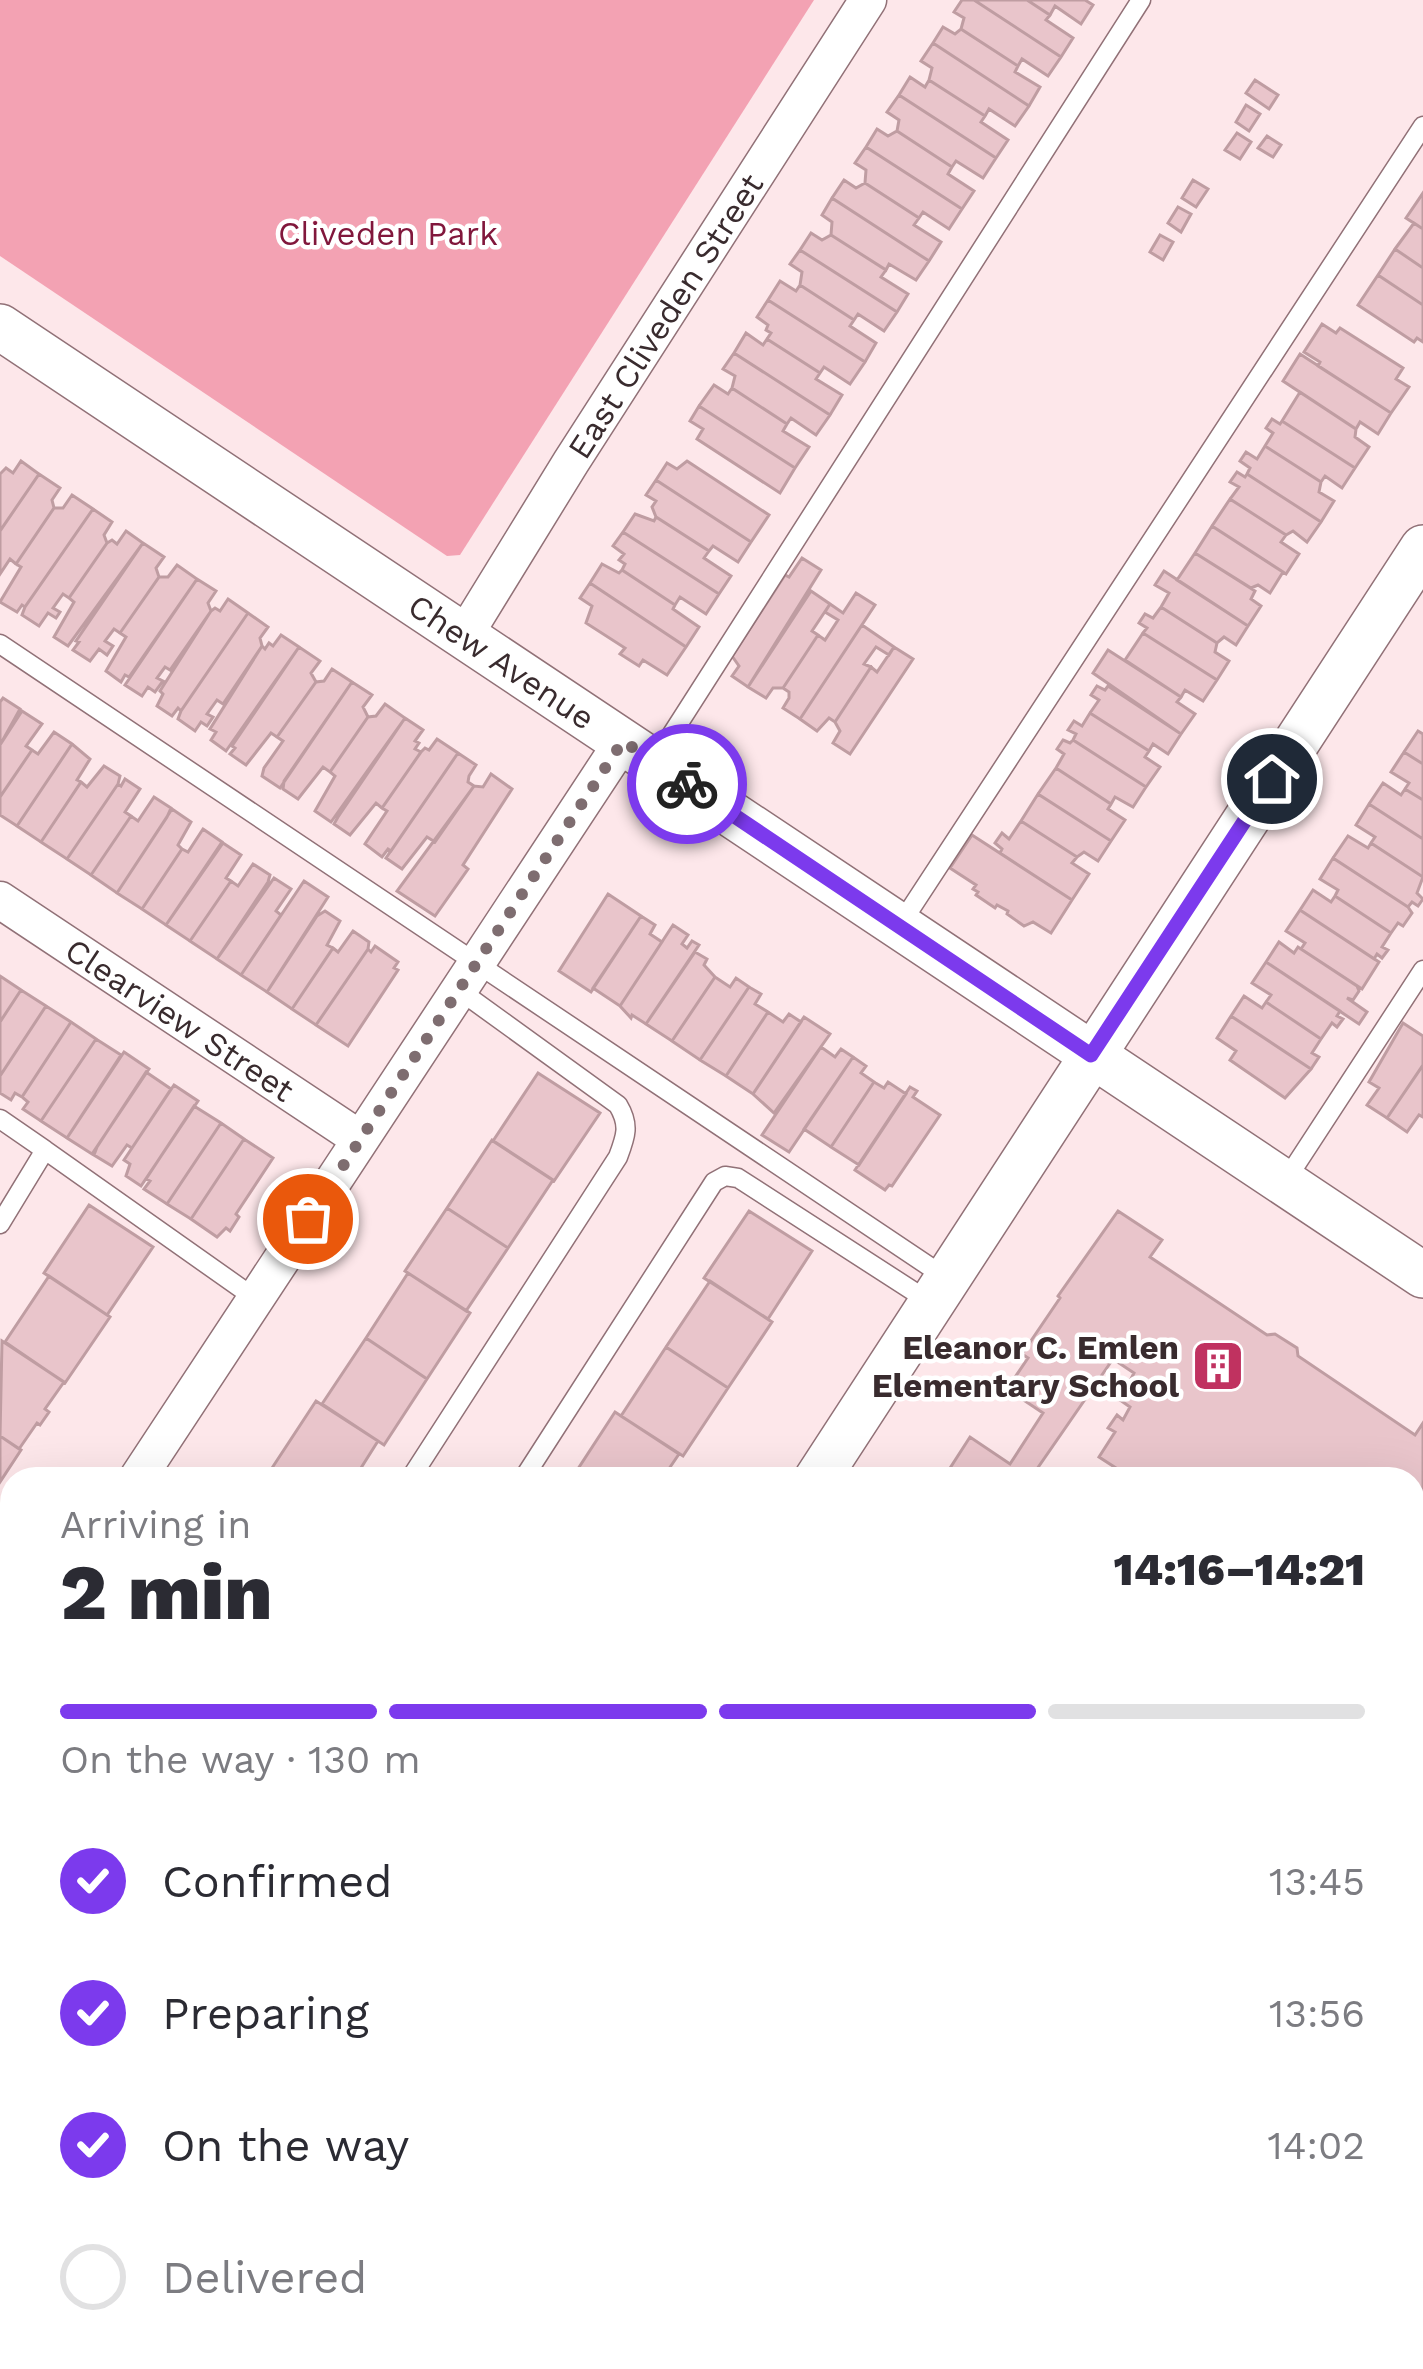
<!DOCTYPE html>
<meta charset="utf-8">
<style>
body{margin:0;font-family:"Work Sans",sans-serif;background:#f7f7f7;color:#2b2b33;height:100vh;display:flex;flex-direction:column;font-size:45px;white-space:nowrap}
*{box-sizing:border-box;margin:0}
p{font-size:39px;color:#7c7c81}
.icon{flex:none;width:66px;height:66px;fill:none;stroke:currentColor;stroke-width:2;stroke-linecap:round;stroke-linejoin:round}
.map{position:relative;flex:1;overflow:hidden}
.sheet{position:absolute;left:0px;top:1467px;width:1425px;height:903px;display:flex;flex-direction:column;background:#fff;border-radius:36px 36px 0 0;box-shadow:0 12px 48px #0002}
.sheet>*{flex:none}
.pin{position:absolute;display:grid;place-items:center;width:102px;height:102px;color:#fff;margin:-51px;border:6px solid #fff;border-radius:50%;box-shadow:0 3px 12px #0007}
.courier{position:absolute;display:grid;place-items:center;width:120px;height:120px;margin:-60px;border:9px solid #7c3aed;border-radius:50%;background:#fff;color:#222;box-shadow:0 3px 15px #0007}
.overview em{font-style:normal;font-weight:800}
.overview div{display:flex;flex-direction:column-reverse}
.overview{display:flex;align-items:center;justify-content:space-between;height:204px;padding:0 60px}
h1{font-size:78px;font-weight:800;line-height:90px}
.bar{display:grid;grid-template-columns:repeat(4,1fr);gap:18px 12px;align-content:center;height:144px;padding:0 60px}
.bar i{height:15px;border-radius:9px;background:#e1e1e2}
.bar .active{background:#7c3aed}
.bar p{grid-column:span 4}
ol{padding:0 60px;list-style:none}
li{display:flex;align-items:center;gap:36px;height:132px}
li p{margin-inline-start:auto}
li .icon{padding:12px;border-radius:50%;background:#7c3aed;color:#fff;stroke-width:4}
li:last-child{color:#7c7c81}
li i{width:66px;height:66px;border:6px solid #e1e1e2;border-radius:50%}
.map>svg:first-child{display:block}
.green{fill:#f3a2b3}
.building{fill:#e9c5cb;stroke:#bf9da2;stroke-width:3}
.lines{fill:none;stroke-linecap:round;stroke-linejoin:round}
.service-casing{stroke:#917177;stroke-width:21}
.minor-casing{stroke:#917177;stroke-width:39}
.tertiary-casing{stroke:#917177;stroke-width:48}
.service{stroke:#fff;stroke-width:18}
.minor{stroke:#fff;stroke-width:36}
.tertiary{stroke:#fff;stroke-width:45}
.done{stroke:#7e6d70;stroke-width:12;stroke-dasharray:0 21.6}
.route{stroke:#7c3aed;stroke-width:15}
.labels{text-anchor:middle;dominant-baseline:central;stroke-width:9;stroke-linejoin:round;paint-order:stroke}
.park-label{font-size:33px;fill:#81173c;stroke:#fff}
.street-label{font-size:33px;fill:#392b2e;stroke:#fff}
.poi-label{font-size:33px;font-weight:bold;fill:#392b2e;stroke:#fff;text-anchor:end}
</style>
<div class="map">
<svg width="1423" height="2369" viewBox="0 0 1423 2369">
<rect width="100%" height="100%" fill="#fde7ea"/>
<path class="green" d="M0,0H814L460,555L447,556L0,256Z"/>
<path class="building" d="M962,0H974L1061,57L1048,76L1022,59L1018,66L961,29L964,18L954,12Z
M974,0H1027L1050,15L1046,20L1073,38L1061,57Z
M1027,0H1085L1093,5L1081,24L1055,6L1050,15Z
M943,27L955,34L961,29L1018,66L1015,72L1040,87L1029,106L933,43Z
M933,43L1029,106L1015,126L989,109L985,116L929,80L932,68L921,61Z
M910,77L925,87L929,80L985,116L981,122L1008,140L996,158L899,95Z
M1255,80L1278,95L1269,109L1246,93Z
M899,95L996,158L983,178L956,161L952,167L897,131L899,120L887,112Z
M1246,105L1260,114L1249,131L1236,122Z
M877,129L888,136L897,131L952,167L948,174L974,191L962,209L866,147Z
M1237,133L1251,142L1240,159L1225,150Z
M1267,136L1281,145L1273,157L1258,148Z
M866,147L962,209L949,229L923,212L919,218L865,183L866,170L855,163Z
M844,180L856,188L865,183L919,218L914,225L941,242L929,261L832,198Z
M1193,180L1208,189L1196,207L1182,198Z
M1423,193V229L1406,218Z
M832,198L929,261L916,280L889,264L886,270L831,235L832,222L822,215Z
M1178,207L1191,214L1181,232L1168,223Z
M1414,223L1423,229V268L1395,249Z
M811,233L822,240L831,235L886,270L881,277L908,294L897,312L800,250Z
M1160,235L1173,242L1163,260L1150,252Z
M1395,249L1423,268V305L1378,275Z
M800,250L897,312L884,331L858,314L854,320L800,285L802,272L790,264Z
M1378,275L1423,305V342L1417,338L1414,342L1358,305Z
M780,281L796,291L800,285L854,320L850,326L876,343L865,362L768,300Z
M768,300L865,362L850,384L824,367L820,373L767,339L771,333L766,330L768,325L757,317Z
M1322,324L1336,333L1340,328L1403,368L1396,379L1409,387L1391,413L1318,366L1320,362L1304,352Z
M746,333L763,345L767,339L820,373L816,379L842,395L830,415L734,353Z
M734,353L830,415L816,435L791,418L787,424L732,388L735,376L723,369Z
M1300,354L1391,413L1378,434L1360,422L1356,429L1283,381Z
M714,385L728,394L732,388L787,424L783,431L809,447L795,468L699,406Z
M1300,392L1356,429L1355,437L1369,447L1355,468L1282,421Z
M699,406L795,468L780,493L697,439L703,429L690,421Z
M1272,419L1280,424L1282,421L1355,468L1342,488L1325,476L1321,482L1265,446L1273,433L1266,428Z
M1265,446L1321,482L1319,492L1334,501L1321,522L1247,474L1250,468L1240,461L1246,452L1257,459Z
M21,461L39,474L0,531V474L6,468L13,473Z
M687,461L769,515L751,542L656,480L667,463L677,469Z
M1237,472L1245,477L1247,474L1321,522L1307,542L1293,531L1286,535L1230,499L1239,487L1230,482Z
M39,474L60,488L52,500L54,508L16,564L10,559L0,574V531Z
M656,480L751,542L738,562L713,546L709,551L656,517L652,507L656,501L646,495Z
M72,495L93,509L25,607L22,605L17,612L0,602L21,567L16,564L54,508H63Z
M1230,499L1286,535L1281,542L1299,554L1286,574L1212,526Z
M93,509L112,522L104,535L107,543L69,598L63,594L53,608L60,612L56,618L48,613L39,626L22,615L25,607Z
M635,514L654,521L656,517L709,551L704,558L731,576L719,594L623,532Z
M1212,526L1283,572L1270,593L1258,585L1251,588L1195,553Z
M126,531L143,543L68,646L54,637L74,602L69,598L107,543L112,540L117,544Z
M623,532L719,594L706,614L680,597L675,605L622,570L625,564L619,560L624,554L613,546Z
M143,543L164,557L156,568L159,577L120,633L114,629L105,641L113,646L107,655L99,649L90,661L73,650L79,642L76,641Z
M1195,553L1255,591L1251,599L1261,606L1248,626L1177,580Z
M802,558L821,570L748,687L732,676L739,666L732,656L785,575L789,577Z
M602,564L619,573L622,570L675,605L673,609L699,627L686,647L590,583Z
M177,565L197,579L129,677L125,675L121,682L106,671L126,637L120,633L159,577H168Z
M1164,571L1248,626L1236,645L1224,637L1217,643L1161,607L1169,593L1155,585Z
M197,579L216,591L208,603L211,611L170,670L165,667L157,678L163,681L155,692L148,687L142,696L125,685Z
M590,583L686,647L667,675L643,660L639,666L620,654L625,648L586,623L592,606L580,598Z
M811,591L830,604L812,631L818,635L783,688H773L766,698L748,687Z
M856,593L875,605L800,719L783,708L789,698V692L783,688L818,635L825,640L838,620L825,612L830,604L843,613Z
M228,599L248,613L181,711L178,708L172,716L157,706L163,694L160,691L211,611L215,608L220,611Z
M1161,607L1217,643L1215,652L1229,661L1217,680L1143,633L1147,628L1139,623L1145,614L1153,618Z
M248,613L268,627L260,638L262,646L223,704L217,700L207,714L213,717L207,726L201,722L195,731L178,719L181,711Z
M862,625L894,647L889,655L876,647L864,664L871,667L835,722L829,718L817,731L800,719Z
M1143,633L1217,680L1203,701L1185,690L1181,697L1125,660Z
M281,635L299,647L226,751L211,740L216,732L210,729L262,646L265,649L269,643L273,646Z
M299,647L320,661L311,673L316,682L277,737L271,733L246,765L230,754L235,748L232,746Z
M894,647L913,659L850,754L833,743L840,731L835,722L871,667L877,672Z
M1108,650L1181,697L1177,702L1195,714L1181,734L1093,673Z
M332,669L352,682L280,788L262,776L264,768L283,741L277,737L316,682L324,681Z
M352,682L372,695L363,707L368,717L330,772L323,767L298,799L283,789L284,781Z
M1097,686L1105,690L1108,686L1181,734L1168,754L1153,744L1149,751L1090,713L1099,700L1091,695Z
M3,698L20,709L0,745V702Z
M385,704L405,718L331,822L315,811L335,776L330,772L368,717L376,716Z
M22,711L42,724L26,746L32,750L0,797V745Z
M1090,713L1149,751L1145,757L1160,767L1146,787L1073,740L1076,734L1068,730L1074,721L1082,726Z
M405,718L423,730L415,741L419,743L415,749L421,752L382,808L376,803L350,835L334,824L338,817Z
M1418,731L1423,734V764L1404,752Z
M54,732L72,744L17,826L0,815V797L32,750L38,754Z
M437,739L458,753L391,851L388,849L382,857L365,844L387,811L382,808L421,752L425,748L429,750Z
M1063,740L1070,743L1073,740L1146,787L1133,807L1115,797L1111,804L1056,768L1064,754L1057,749Z
M72,744L90,759L77,780L81,782L41,842L17,826Z
M1404,752L1423,764V800L1405,789L1409,783L1391,772Z
M458,753L476,765L469,776L468,782L474,786L435,842L427,837L402,869L386,858Z
M104,766L120,776L118,784L67,859L41,842L81,782L87,787Z
M1056,768L1111,804L1108,809L1125,820L1111,841L1038,794Z
M491,774L512,789L463,865L468,869L435,916L397,891L474,786L483,787Z
M125,779L140,789L125,812L131,816L91,875L67,859L118,784L121,786Z
M1383,783L1401,795L1405,789L1423,800V839L1369,804Z
M1038,794L1111,841L1098,861L1084,852L1077,857L1021,821Z
M154,797L171,808L167,817L117,893L91,875L131,816L138,821Z
M1369,804L1423,839V877L1371,843L1375,837L1356,825Z
M172,809L191,822L178,845L182,849L142,909L117,893Z
M1021,821L1077,857L1072,863L1089,874L1072,900L1000,853L1002,849L995,843L1002,833L1009,839Z
M203,829L222,842L166,925L142,909L182,849L188,852Z
M972,835L1072,900L1051,933L1033,922L1024,926L1007,914L1008,911L997,905L995,908L976,895L978,892L973,889L976,885L950,868Z
M1348,836L1368,848L1371,843L1423,877L1417,893L1423,899L1418,906L1412,902L1408,907L1333,858Z
M223,843L241,855L226,878L231,881L190,941L166,925Z
M1333,858L1408,907L1412,913L1403,926L1398,923L1391,933L1335,896L1338,890L1320,879Z
M253,864L270,875L268,882L217,959L190,941L231,881L238,886Z
M274,878L291,889L276,911L281,915L241,975L217,959Z
M304,881L328,897L267,992L241,975Z
M1313,890L1331,902L1335,896L1391,933L1382,947L1388,950L1382,958L1377,954L1374,959L1300,910Z
M608,894L641,916L591,992L559,971Z
M1300,910L1379,962L1362,989L1301,949L1305,943L1286,931Z
M325,911L340,921L327,945L333,948L292,1009L267,992L317,916Z
M641,916L655,925L650,934L662,942L620,1006L593,988Z
M673,925L688,935L682,944L687,948L692,941L699,945L646,1024L632,1015L631,1018L620,1006Z
M353,931L369,942L368,949L316,1025L292,1009L333,948L338,952Z
M1279,942L1294,953L1298,947L1357,986L1359,991L1353,1000L1347,998L1367,1012L1359,1024L1266,962Z
M375,946L398,962L394,968L398,970L348,1046L316,1025L368,949L371,952Z
M695,952L707,959L704,965L715,977L672,1041L646,1024Z
M1266,962L1340,1011L1337,1016L1343,1019L1337,1027L1332,1023L1321,1039L1266,1002L1271,995L1252,983Z
M0,976L21,990L0,1022Z
M715,977L730,987L736,978L749,987L700,1060L672,1041Z
M749,987L761,994L755,1004L768,1012L726,1076L700,1060Z
M21,990L46,1006L0,1076V1022Z
M1244,996L1262,1008L1266,1002L1321,1039L1312,1053L1319,1057L1311,1069L1231,1016Z
M46,1006L71,1022L22,1097L15,1093L11,1100L0,1093V1076Z
M768,1012L783,1022L789,1014L801,1022L753,1094L726,1076Z
M1231,1016L1311,1069L1285,1098L1230,1060L1236,1051L1217,1038Z
M804,1017L830,1034L774,1113L753,1094Z
M71,1022L96,1039L41,1121L23,1109L28,1102L22,1097Z
M1403,1023L1423,1036V1065L1387,1118L1367,1105L1379,1088L1369,1082Z
M96,1039L121,1055L67,1138L41,1121Z
M821,1047L835,1057L841,1049L853,1057L789,1152L762,1135Z
M124,1052L149,1069L92,1154L67,1138Z
M853,1057L866,1066L861,1073L874,1082L831,1147L804,1129Z
M1423,1065V1117L1419,1115L1407,1132L1387,1118Z
M146,1072L171,1089L132,1148L127,1145L112,1166L94,1155L97,1147Z
M538,1073L600,1113L554,1181L493,1141Z
M874,1082L884,1088L888,1082L906,1094L859,1165L831,1147Z
M174,1085L198,1101L141,1186L126,1176L130,1164L124,1160Z
M910,1087L917,1091L913,1097L940,1115L892,1186L889,1185L885,1190L855,1170Z
M194,1106L221,1123L167,1204L144,1189L150,1181L146,1179Z
M221,1123L244,1139L191,1219L167,1204Z
M244,1139L273,1158L236,1214L239,1217L230,1231L226,1228L217,1237L191,1219Z
M492,1140L553,1180L508,1248L447,1208Z
M89,1205L153,1247L107,1315L44,1273Z
M447,1208L508,1248L466,1311L405,1271Z
M749,1211L812,1251L768,1319L704,1278Z
M1118,1211L1162,1240L1150,1257L1267,1335L1275,1334L1297,1348L1298,1356L1415,1435L1423,1423V1524L1416,1535L1413,1479H1133L1099,1457L1115,1432L1108,1428L1117,1415L1123,1420L1130,1407L1120,1400L1134,1373L1113,1359L1030,1479H943L970,1437L1010,1464L1043,1413L1007,1389L1028,1358L1022,1354L1060,1298L1058,1296Z
M408,1273L470,1313L427,1379L366,1338Z
M49,1276L110,1317L65,1383L5,1342Z
M710,1281L772,1322L728,1388L666,1347Z
M366,1338L427,1379L384,1445L322,1404Z
M2,1341L64,1382L45,1409L49,1412L40,1425L37,1423L19,1449L0,1436Z
M666,1347L728,1388L683,1456L621,1416Z
M316,1401L378,1441L354,1479H288L272,1468Z
M615,1412L679,1454L662,1479L572,1478Z
M0,1436L21,1450L0,1482Z
M1413,1906L1423,1913V1949L1413,1942Z
M1413,1942L1423,1949V1992L1413,1985Z
M1413,1985L1423,1992V2036L1413,2029Z
M1413,2029L1423,2036V2050L1413,2065Z
M1423,2348V2369L1397,2367L1403,2358L1417,2357Z
M193,2358H202L232,2369H189Z
M287,2358L296,2361L294,2369H232L205,2359Z
M765,2358H801L818,2369H758Z
M801,2358H866L863,2363L873,2369H818Z
M1117,2358H1180L1197,2369H1133Z
M1180,2358H1223L1216,2369H1197Z"/>
<g class="lines">
<g class="service-casing">
<path id="service" d="M0,644L948,1279
M654,762L1141,0
M900,925L1423,126
M0,1119L45,1150
M1284,1183L1423,970
M0,1224L45,1150L256,1299
M410,1479L618,1157C626,1136 630,1125 618,1105L459,990
M523,1479L714,1182L725,1176L738,1178L930,1302
M1413,2170L1423,2154
M1413,2249L1423,2234
M128,2369L139,2358
M688,2369L693,2358
M1284,2369L1291,2358
M1334,2369L1341,2358"/>
</g>
<g class="minor-casing">
<g id="minor">
<path id="s1" d="M464,636L571,462L868,0"/>
<path id="s2" d="M0,900L360,1139"/>
<path d="M137,1479L623,741"/>
<path d="M1413,1672L1423,1657"/>
<path d="M0,1686L12,1668"/>
<path d="M1413,1794L1423,1779"/>
<path d="M0,1983L12,1984"/>
<path d="M0,2120L12,2151"/>
<path d="M93,2358L97,2369"/>
<path d="M615,2358L632,2369"/>
<path d="M956,2369L963,2358"/>
<path d="M1036,2369L1043,2358"/>
</g>
</g>
<g class="tertiary-casing">
<g id="tertiary">
<path id="s3" d="M0,327L1423,1275"/>
<path d="M817,1479L1423,548"/>
<path d="M396,2369L400,2358"/>
</g>
</g>
<use href="#service" class="service"/>
<use href="#minor" class="minor"/>
<use href="#tertiary" class="tertiary"/>
</g>
<g class="lines">
<path class="done" d="M308,1219L623,741L687,784"/>
<path class="route" d="M687,784L1091,1055L1272,779"/>
</g>
<defs>
<g id="building-square" transform="scale(2.7)"><rect x="-9" y="-9" width="18" height="18" rx="4" fill="#c03260" stroke="#fff"/><path d="M-4-6H4V6H1V3H-1V6H-4ZM-2.5-4.3h1.7v1.8h-1.7ZM.8-4.3h1.7v1.8H.8ZM-2.5-1h1.7V.8h-1.7ZM.8-1h1.7V.8H.8Z" fill="#fff"/></g>
</defs>
<g fill-rule="evenodd">
<use href="#building-square" x="1218" y="1366"/>
</g>
<g class="labels">
<g class="park-label">
<text x="388" y="233">Cliveden Park</text>
</g>
<g class="street-label">
<text stroke="none"><textPath href="#s1" startOffset="378">East Cliveden Street</textPath></text>
<text stroke="none"><textPath href="#s3" startOffset="603">Chew Avenue</textPath></text>
<text stroke="none"><textPath href="#s2" startOffset="216">Clearview Street</textPath></text>
</g>
<g class="poi-label">
<text x="1179" y="1347">Eleanor C. Emlen<tspan x="1179" dy="38">Elementary School</tspan></text>
</g>
</g>
</svg>
<div class="pin" style="left:308px;top:1219px;background:#ea580c"><svg class="icon" aria-label="bag" viewBox="0 0 24 24"><path d="M5 8h14l-1 12H6zM9 8a3 3 0 0 1 6 0"/></svg></div>
<div class="pin" style="left:1272px;top:779px;background:#1f2937"><svg class="icon" aria-label="home" viewBox="0 0 24 24"><path d="M3 11l9-7 9 7M6 9v11h12V9"/></svg></div>
<div class="courier" style="left:687px;top:784px"><svg class="icon" aria-label="bike" viewBox="0 0 24 24"><circle cx="6" cy="16" r="4"/><circle cx="18" cy="16" r="4"/><path d="M6 16l4-8h5l3 8M10 8l3 8H6M13 5h3"/></svg></div>
<section class="sheet">
<div class="overview"><div><h1>2 min</h1><p>Arriving in</p></div><em>14:16–14:21</em></div>
<div class="bar"><i class="active"></i><i class="active"></i><i class="active"></i><i></i><p>On the way · 130 m</p></div>
<ol>
<li><svg class="icon" aria-label="check" viewBox="0 0 24 24"><path d="M5 12l5 5 9-10"/></svg>Confirmed<p>13:45</p></li>
<li><svg class="icon" aria-label="check" viewBox="0 0 24 24"><path d="M5 12l5 5 9-10"/></svg>Preparing<p>13:56</p></li>
<li><svg class="icon" aria-label="check" viewBox="0 0 24 24"><path d="M5 12l5 5 9-10"/></svg>On the way<p>14:02</p></li>
<li><i></i>Delivered</li>
</ol>
</section>
</div>
